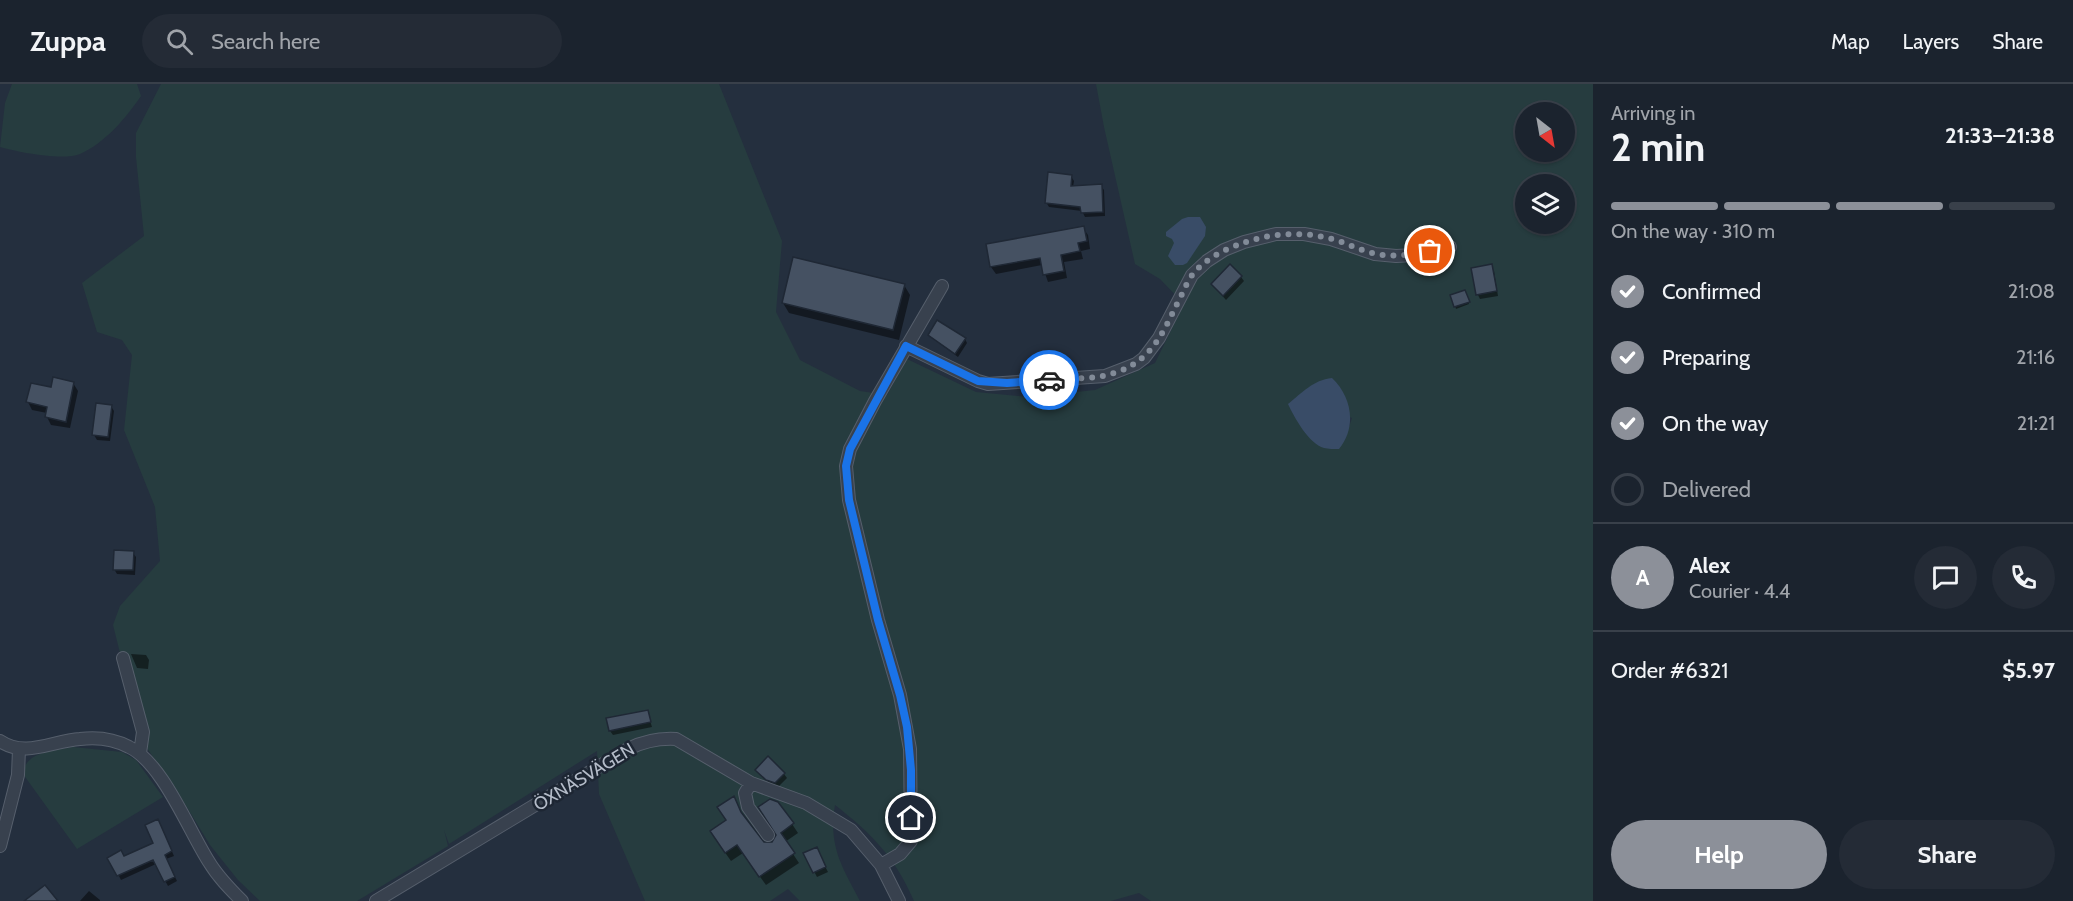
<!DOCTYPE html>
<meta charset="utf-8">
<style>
body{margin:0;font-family:Cabin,sans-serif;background:#242b36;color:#f1f3f6;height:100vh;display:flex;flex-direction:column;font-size:22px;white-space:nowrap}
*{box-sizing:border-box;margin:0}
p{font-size:20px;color:#a0a4aa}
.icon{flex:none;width:33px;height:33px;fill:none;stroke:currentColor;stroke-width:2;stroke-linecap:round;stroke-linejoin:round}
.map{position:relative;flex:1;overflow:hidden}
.details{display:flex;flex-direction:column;background:#1b232e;width:480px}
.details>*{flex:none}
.needle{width:39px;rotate:149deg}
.controls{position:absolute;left:1515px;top:18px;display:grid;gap:12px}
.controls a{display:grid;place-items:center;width:60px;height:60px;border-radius:50%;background:#1b232e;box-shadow:0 2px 4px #0004,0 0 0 2px #39404a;font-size:30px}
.pin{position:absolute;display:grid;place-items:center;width:51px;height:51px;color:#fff;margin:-26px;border:3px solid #fff;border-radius:50%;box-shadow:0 2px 6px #0007}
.courier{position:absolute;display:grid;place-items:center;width:60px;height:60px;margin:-30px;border:4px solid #1a73e8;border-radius:50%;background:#fff;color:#222;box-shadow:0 2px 8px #0007}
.summary em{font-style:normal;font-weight:700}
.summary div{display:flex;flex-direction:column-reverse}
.summary{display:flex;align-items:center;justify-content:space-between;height:102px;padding:0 18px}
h1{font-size:39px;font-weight:700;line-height:45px}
.bar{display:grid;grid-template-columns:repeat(4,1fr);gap:9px 6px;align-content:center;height:72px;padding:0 18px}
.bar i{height:8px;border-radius:4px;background:#39404a}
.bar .current{background:#8c9099}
.bar p{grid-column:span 4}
.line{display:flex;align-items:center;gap:15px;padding:0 18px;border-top:2px solid #39404a}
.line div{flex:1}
.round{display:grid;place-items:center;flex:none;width:63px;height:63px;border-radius:32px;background:#242b36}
ol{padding:0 18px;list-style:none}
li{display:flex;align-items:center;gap:18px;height:66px}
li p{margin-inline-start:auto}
li .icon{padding:6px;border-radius:50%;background:#8c9099;color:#fff;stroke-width:4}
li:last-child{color:#a0a4aa}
li i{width:33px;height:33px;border:3px solid #39404a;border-radius:50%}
.action{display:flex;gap:12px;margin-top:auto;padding:12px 18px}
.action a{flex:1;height:69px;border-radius:36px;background:#8c9099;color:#fff;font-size:24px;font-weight:700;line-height:69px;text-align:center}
.action a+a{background:#242b36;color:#f1f3f6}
header{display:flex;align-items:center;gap:36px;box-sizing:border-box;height:84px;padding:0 30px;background:#1b232e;border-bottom:2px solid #39404a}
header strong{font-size:28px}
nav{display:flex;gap:33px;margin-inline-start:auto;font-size:21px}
.search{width:420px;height:54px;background:#242b36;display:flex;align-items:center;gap:15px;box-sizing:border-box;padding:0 21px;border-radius:33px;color:#a0a4aa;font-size:22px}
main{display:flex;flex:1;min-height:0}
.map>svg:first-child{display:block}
.green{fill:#263c3f;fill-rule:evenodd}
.water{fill:#394c67}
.shadow{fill:#0007}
.building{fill:#455162;stroke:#1f2835;stroke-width:1.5}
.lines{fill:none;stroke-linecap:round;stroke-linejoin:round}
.minor-casing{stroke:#565f6c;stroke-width:14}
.minor{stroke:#38414e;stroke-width:12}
.done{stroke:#828b98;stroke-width:6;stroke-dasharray:0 10.8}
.route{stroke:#1a73e8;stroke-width:8}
.labels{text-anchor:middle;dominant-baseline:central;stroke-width:5;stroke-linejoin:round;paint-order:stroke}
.street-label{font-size:18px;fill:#b4bcc9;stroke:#1d2633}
</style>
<header>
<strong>Zuppa</strong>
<div class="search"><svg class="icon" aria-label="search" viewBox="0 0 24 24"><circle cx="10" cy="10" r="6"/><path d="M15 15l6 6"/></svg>Search here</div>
<nav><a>Map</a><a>Layers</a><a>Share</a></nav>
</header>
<main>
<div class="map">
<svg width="1593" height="817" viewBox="0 0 1593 817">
<rect width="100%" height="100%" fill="#242f3e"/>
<path class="green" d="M12,0H137L141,12C126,34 105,59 80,70C62,77 18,68 0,63L5,19Z
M161,0H719L782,157L776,228L800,276L860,307L887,311L907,275L976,308L1028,313L1095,306L1155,279L1184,220L1160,195L1135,180L1104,43L1096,0H1593V817H1151L1139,809L1111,817H914C895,773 872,750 835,721C828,762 842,783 860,817H800L788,805L770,817H645L599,710L597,667L449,760L444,746L448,762L357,817H260L238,796L210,761L180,712L142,657L113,541L120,522L160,477L155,423L124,346L132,271L122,256L97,248L82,199L144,152L136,73V49ZM1526,28H1564V68H1526ZM1526,100H1564V140H1526ZM1294,315L1352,334L1349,343L1289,320Z
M73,663L122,668L136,676L163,713L77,765L23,690C25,667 54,667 73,663Z"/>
<path class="water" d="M1188,133H1200L1206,143L1205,152L1187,179L1183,181H1175L1168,172L1174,159L1172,155L1166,152V148L1182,135Z
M1332,294C1352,313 1357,343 1339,365C1334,365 1328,365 1324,364C1309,360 1294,333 1288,320C1302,309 1313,296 1332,294Z"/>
<path class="shadow" d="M1071,92L1074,97L1073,103L1101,102L1104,106L1105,132L1085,133L1082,127L1049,123L1046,118Z
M1083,144L1088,151L1090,165L1081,167L1083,175L1064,178L1067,194L1048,198L1042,181L996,190L991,183L987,161Z
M1491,182L1494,187L1498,212L1480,215L1478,211Z
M1241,193L1244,197L1226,216L1212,200Z
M904,201L910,211L899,256L789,229L783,219Z
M1466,209L1469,220L1456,225L1452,212Z
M930,251L965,255L967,259L958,273L932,254Z
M73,299L78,307L70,344L51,341L47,333V329L32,326L28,318Z
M111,322L114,327L110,357L97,356L94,351Z
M133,469L136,473L135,491L117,490L114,485Z
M131,570L146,571L149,576L148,585L137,584Z
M647,627L652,643L613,651L610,647Z
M757,686L784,690L787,694L778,703L770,700Z
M778,719L798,749L785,758L799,779L766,801L743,769L731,777L717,757L743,733L765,760L773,759L777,754Z
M160,741L174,772L166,775L177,797L168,802L156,780L121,796L110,774H123L155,760Z
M816,765L828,788L817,793L805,770Z
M89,807L100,816V817H80Z"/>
<path class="building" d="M1048,88L1072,91L1071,102L1102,100L1103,128L1081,129L1080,123L1045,119Z
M1084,142L1087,157L1078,159L1080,167L1061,171L1064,187L1043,191L1040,174L990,183L986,160Z
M793,173L905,200L893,246L782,219Z
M1230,180L1242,192L1223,212L1211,200Z
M1492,180L1497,207L1476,211L1471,184Z
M1465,206L1470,218L1454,223L1450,211Z
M937,236L966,254L955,270L928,251Z
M53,293L74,298L66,338L45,333L47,323L26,318L31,299L51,303Z
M96,319L112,321L108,353L92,351Z
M114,466L134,467L133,486H113Z
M648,626L651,638L609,647L606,634Z
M768,672L785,689L775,699L766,696L755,686Z
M734,712L741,728L764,758H772L776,751L758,723L770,715L778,718L794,739L781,749L795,769L759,793L737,761L725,769L710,747L726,736L717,723Z
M158,735L172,767L165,771L175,793L164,798L153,776L117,792L107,774L121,766L124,772L153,759L145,741Z
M817,763L826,783L813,789L803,769Z
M45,801L58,817H24Z"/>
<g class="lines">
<g class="minor-casing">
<path id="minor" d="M906,262L978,297L988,300L1105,292L1136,280L1144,274L1159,254L1192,191L1207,177L1224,166L1244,158L1276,150H1304L1331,155L1375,170L1396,172L1415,171L1450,163
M123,574L143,648L140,669
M0,657C25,674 52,657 80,655C96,653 114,655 129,663C162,678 189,747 209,778C218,793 230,805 242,817
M751,699L745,709L748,723L768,751
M0,762L18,691L19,665
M881,781L900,770L911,757L910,665L900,611L878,536L849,416L846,382L850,365L875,317L942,202
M376,817L628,665C644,657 658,654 676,655L751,699L806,719L851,746L881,781L899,817"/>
</g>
<use href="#minor" class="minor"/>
</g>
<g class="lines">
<path class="done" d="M1049,296C1071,294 1096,296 1117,288C1155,275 1165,243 1182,210C1185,204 1188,196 1193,190C1205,175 1225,165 1243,159C1271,149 1303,147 1332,155C1347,159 1361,167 1376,170C1393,173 1412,171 1430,167"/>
<path class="route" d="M911,734V686L907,643L900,611L878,536L849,416L846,382L850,365L906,262L978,297L1007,299L1049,296"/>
</g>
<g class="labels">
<g class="street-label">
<text transform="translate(584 693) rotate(-31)">ÖXNÄSVÄGEN</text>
</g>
</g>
</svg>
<div class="controls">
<a><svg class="needle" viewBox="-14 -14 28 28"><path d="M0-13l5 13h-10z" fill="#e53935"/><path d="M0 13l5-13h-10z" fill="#a0a4aa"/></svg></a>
<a><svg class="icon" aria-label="layers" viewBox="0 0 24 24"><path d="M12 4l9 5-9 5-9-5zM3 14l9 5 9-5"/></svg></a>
</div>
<div class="pin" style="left:1430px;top:167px;background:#ea580c"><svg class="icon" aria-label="bag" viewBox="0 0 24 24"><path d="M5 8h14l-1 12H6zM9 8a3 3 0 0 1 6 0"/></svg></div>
<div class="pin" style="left:911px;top:734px;background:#1f2937"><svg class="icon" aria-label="home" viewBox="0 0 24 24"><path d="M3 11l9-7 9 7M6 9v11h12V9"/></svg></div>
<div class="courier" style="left:1049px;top:296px"><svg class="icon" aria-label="car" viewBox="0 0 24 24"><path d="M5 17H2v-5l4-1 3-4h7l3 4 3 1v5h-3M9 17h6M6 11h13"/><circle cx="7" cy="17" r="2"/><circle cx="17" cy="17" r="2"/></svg></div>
</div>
<section class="details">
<div class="summary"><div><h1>2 min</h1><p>Arriving in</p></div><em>21:33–21:38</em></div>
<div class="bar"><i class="current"></i><i class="current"></i><i class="current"></i><i></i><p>On the way · 310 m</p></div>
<ol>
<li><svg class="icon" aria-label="check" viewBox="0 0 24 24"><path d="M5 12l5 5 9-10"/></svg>Confirmed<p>21:08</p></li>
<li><svg class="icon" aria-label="check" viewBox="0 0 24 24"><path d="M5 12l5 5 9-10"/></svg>Preparing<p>21:16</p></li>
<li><svg class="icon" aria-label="check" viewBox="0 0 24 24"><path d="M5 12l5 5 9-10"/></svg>On the way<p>21:21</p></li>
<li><i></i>Delivered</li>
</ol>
<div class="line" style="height:108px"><b class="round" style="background:#8c9099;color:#fff">A</b><div><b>Alex</b><p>Courier · 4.4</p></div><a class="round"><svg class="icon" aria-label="chat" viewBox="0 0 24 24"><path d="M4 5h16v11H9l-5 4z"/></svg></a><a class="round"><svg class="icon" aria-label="phone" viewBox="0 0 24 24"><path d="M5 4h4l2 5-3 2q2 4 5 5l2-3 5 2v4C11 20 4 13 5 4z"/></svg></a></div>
<div class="line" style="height:78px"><div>Order #6321</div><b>$5.97</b></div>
<div class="action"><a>Help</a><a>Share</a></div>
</section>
</main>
